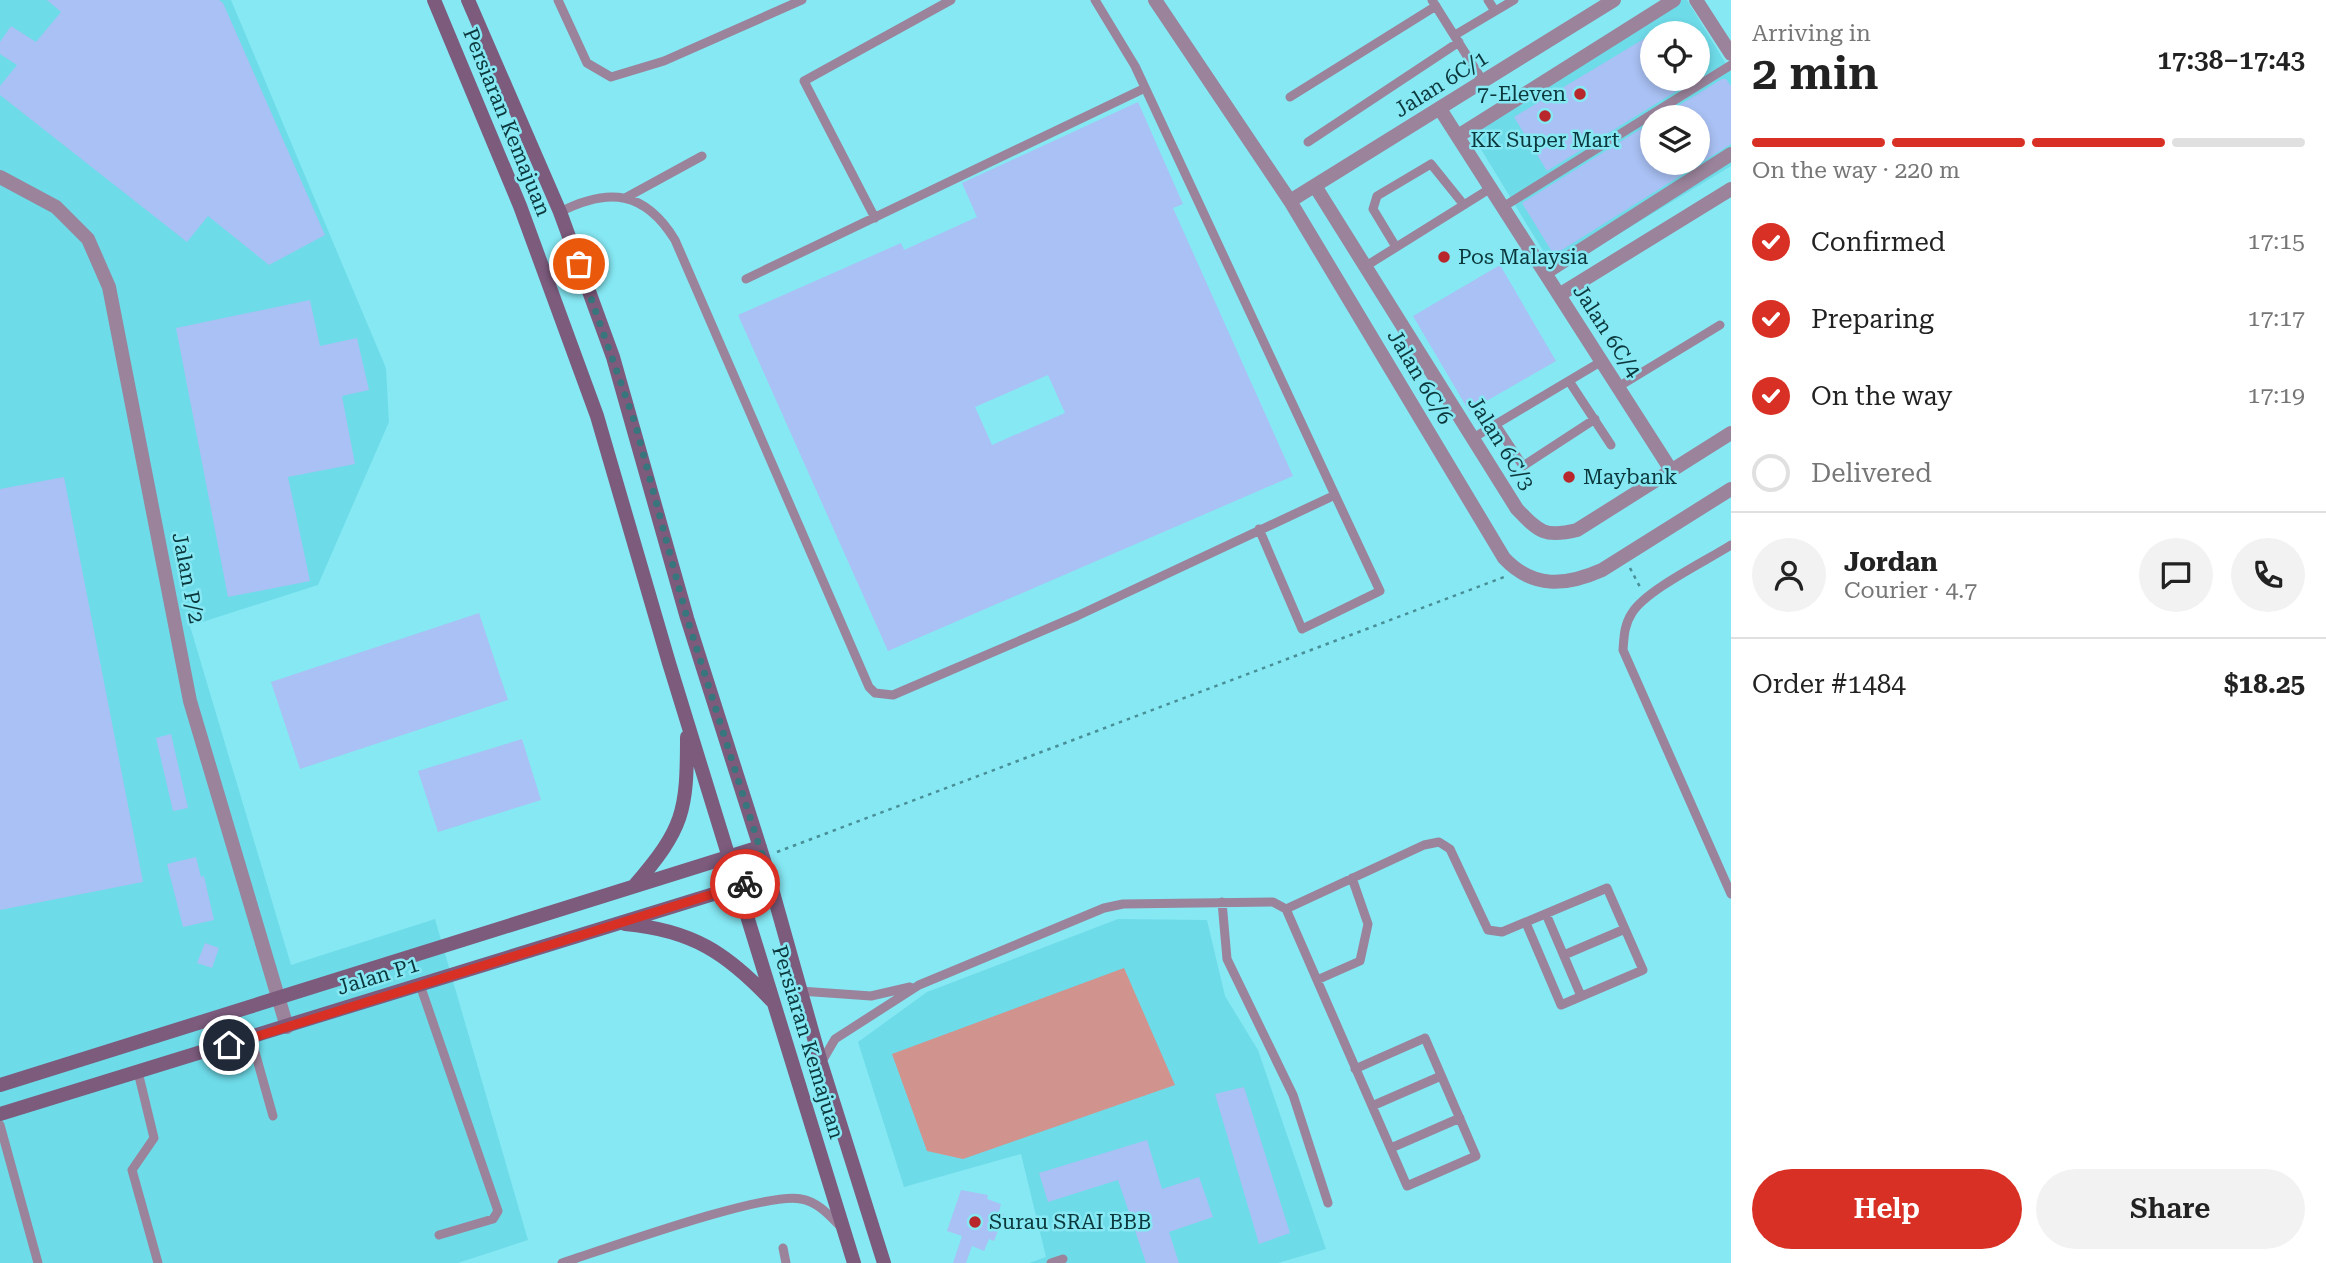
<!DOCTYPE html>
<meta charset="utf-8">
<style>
body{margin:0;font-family:"Roboto Serif",serif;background:#f2f2f2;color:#222;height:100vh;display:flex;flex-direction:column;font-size:26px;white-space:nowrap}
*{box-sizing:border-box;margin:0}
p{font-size:23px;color:#767676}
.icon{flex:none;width:38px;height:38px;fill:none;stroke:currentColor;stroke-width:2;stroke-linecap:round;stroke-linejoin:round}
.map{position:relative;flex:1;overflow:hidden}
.details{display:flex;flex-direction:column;background:#fff;width:595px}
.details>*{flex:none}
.tools{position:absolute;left:1640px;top:21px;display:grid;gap:14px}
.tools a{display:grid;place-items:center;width:70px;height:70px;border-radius:50%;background:#fff;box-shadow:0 4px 10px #0003;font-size:35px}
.pin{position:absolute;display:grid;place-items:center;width:60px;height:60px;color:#fff;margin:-30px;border:4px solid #fff;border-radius:50%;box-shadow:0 2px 7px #0007}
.courier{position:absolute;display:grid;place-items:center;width:70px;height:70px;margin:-35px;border:5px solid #d93025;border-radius:50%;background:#fff;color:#222;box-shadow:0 2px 9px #0007}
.overview em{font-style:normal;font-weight:600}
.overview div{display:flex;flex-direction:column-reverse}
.overview{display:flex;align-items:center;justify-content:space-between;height:119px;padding:0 21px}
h1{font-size:46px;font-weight:600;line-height:52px}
.bar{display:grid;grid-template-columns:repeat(4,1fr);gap:10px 7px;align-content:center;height:84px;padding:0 21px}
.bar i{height:9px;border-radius:5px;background:#e0e0e0}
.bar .selected{background:#d93025}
.bar p{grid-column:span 4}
.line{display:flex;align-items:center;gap:18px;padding:0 21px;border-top:2px solid #e0e0e0}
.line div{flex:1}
.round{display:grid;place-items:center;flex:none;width:74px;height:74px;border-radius:37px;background:#f2f2f2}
ol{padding:0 21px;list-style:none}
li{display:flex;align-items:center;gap:21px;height:77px}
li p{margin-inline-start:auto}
li .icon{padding:7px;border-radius:50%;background:#d93025;color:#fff;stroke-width:4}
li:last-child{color:#767676}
li i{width:38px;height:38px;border:4px solid #e0e0e0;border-radius:50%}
.button{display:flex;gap:14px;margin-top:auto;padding:14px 21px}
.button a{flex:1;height:80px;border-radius:42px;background:#d93025;color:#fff;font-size:28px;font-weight:600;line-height:80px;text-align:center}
.button a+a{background:#f2f2f2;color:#222}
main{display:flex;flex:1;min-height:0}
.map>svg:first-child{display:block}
.built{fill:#6edbe8;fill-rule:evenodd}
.green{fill:#d1938d}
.building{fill:#a9c1f4;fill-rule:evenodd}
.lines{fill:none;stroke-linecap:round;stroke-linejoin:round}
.path{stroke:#488f97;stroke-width:2.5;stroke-dasharray:3.5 5;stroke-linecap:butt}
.service{stroke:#9a839b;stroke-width:9}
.minor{stroke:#9a839b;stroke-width:14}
.secondary{stroke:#7c5b7d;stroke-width:14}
.done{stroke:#36767c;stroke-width:7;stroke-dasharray:0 12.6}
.route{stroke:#d93025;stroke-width:9}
.poi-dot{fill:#b7272b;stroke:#86e8f3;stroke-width:2.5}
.labels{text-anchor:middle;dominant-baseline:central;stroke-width:5;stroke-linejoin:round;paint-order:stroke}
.street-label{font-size:21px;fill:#0b383c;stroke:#86e8f3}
.poi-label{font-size:21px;fill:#0b383c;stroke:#86e8f3;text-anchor:start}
</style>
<main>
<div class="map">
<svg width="1731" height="1263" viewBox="0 0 1731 1263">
<rect width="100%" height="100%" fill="#86e8f3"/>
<path class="built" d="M0,0H231L386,368L389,422L318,585L190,626L291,965L435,919L528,1240L458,1263H0Z
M1679,0H1687L1731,72V166L1556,272L1468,128ZM1652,33H1698V79H1652ZM1652,117H1698V163H1652Z
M1118,919L1207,920L1225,996L1258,1050L1326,1249L1278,1263H1029L1046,1257L1021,1154L904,1187L858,1042L927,992Z"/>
<path class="green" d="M1124,968L1175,1085L963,1159L927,1151L892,1054Z"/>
<path class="building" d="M47,0H219L223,3L325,235L269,265L208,216L187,242L0,95V86L17,65L0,54V42L11,26L36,42L61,12Z
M1652,34V79H1696L1547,171L1514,117Z
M1722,79H1726L1731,86V144L1554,255L1522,203L1652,122V163H1698V117H1660Z
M1138,102L1183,204L1173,208L1293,476L888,651L738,315L901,243L904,250L977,217L962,183ZM1048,375L1065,413L992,445L975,407Z
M1500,265L1556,361L1469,411L1413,316Z
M310,300L320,346L357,338L369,390L342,396L355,464L288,477L310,581L228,597L176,328Z
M64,477L143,882L0,910V489Z
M479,613L508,700L300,769L271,682Z
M171,734L188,808L173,811L156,738Z
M522,739L541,800L438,832L418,771Z
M196,857L201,877L204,876L214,920L183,927L167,864Z
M205,943L219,948L212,968L197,963Z
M1244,1087L1290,1233L1259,1244L1215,1094Z
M1147,1140L1162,1189L1199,1177L1213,1217L1169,1232L1179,1263H1146L1118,1180L1048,1202L1039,1173Z
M961,1190L988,1195L987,1199L1001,1204L999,1212L1004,1214L994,1241L989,1239L984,1251L972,1246L966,1263H953L962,1236L947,1231Z"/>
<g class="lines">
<path class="path" d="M1630,568L1640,587
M777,852L1504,577"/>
<path class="service" d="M558,0L587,63L611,77L664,61L802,0
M1432,0L1484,83
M1488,0L1495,11
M1455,35L1514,0
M1290,97L1436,6
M1308,142L1459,42
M627,197L702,156
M1503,207L1731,65
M560,212C609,187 645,191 675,240L869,687L875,693L893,695L1077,616L1335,495L1135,66L1095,0
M875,218L804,81L951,0
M1396,247L1373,209L1377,196L1431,164L1464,205
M1366,266L1491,188
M746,279L1143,89
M1569,381L1611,445
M1618,387L1720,325
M1496,425L1523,466L1595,419
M1473,438L1602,361
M1259,529L1302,629L1380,591L1335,495
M1731,545C1706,561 1646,590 1632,613C1624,625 1624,637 1623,650L1731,894
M1222,902L1227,959L1293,1095L1328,1203
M1286,909L1424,845L1439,842L1450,849L1488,930L1502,932L1607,888L1643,970L1561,1005L1526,923
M1546,914L1581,996
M1564,955L1625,929
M1317,980L1360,961L1368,924L1352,878
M420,985L498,1211L493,1219L439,1235
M800,991L871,996L910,987
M251,1038L273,1116
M821,1063L835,1039L919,985L1104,908L1123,904L1273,902L1286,909L1407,1186L1476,1156L1425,1038L1355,1069
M138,1072L154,1138L132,1170L158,1263
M1372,1106L1441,1076
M0,1125L38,1263
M1391,1148L1460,1118
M783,1248L786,1263
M562,1263C606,1249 765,1191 801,1199C818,1202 829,1215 840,1226
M1051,1263L1063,1259"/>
<path class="minor" d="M1155,0L1290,201L1504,558C1533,589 1566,586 1602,570L1731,489
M1696,0L1731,54
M1440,109L1671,470
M1458,136L1674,0
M0,177L56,207L88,239L109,287L190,701L287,1027
M1315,186L1517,509C1539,532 1545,538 1577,530L1731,433
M1290,201L1614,0
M1545,273L1731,154
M1559,295L1731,189"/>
<path class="secondary" d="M434,0L520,206L597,416L669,663L854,1263
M468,0L560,212L613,357L687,618L763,857L821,1063L884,1263
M634,886C684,828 687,812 687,737
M625,924C692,930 727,953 772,1001
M0,1085L760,847
M0,1114L769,877"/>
</g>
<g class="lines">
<path class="done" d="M579,264L635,423L687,618L769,877L745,884"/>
<path class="route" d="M229,1045L745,884"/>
</g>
<g class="poi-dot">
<circle cx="1580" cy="94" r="7"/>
<circle cx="1545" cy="116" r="7"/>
<circle cx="1444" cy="257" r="7"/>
<circle cx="1569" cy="477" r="7"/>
<circle cx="975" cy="1222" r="7"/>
</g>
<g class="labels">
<g class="street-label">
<text transform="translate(1441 84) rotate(-32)">Jalan 6C/1</text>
<text transform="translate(507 122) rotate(68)">Persiaran Kemajuan</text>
<text transform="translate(1607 331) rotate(57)">Jalan 6C/4</text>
<text transform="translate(1420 377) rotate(59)">Jalan 6C/6</text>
<text transform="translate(1501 443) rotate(58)">Jalan 6C/3</text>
<text transform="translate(188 578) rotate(79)">Jalan P/2</text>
<text transform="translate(378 976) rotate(-17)">Jalan P1</text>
<text transform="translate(808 1042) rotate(73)">Persiaran Kemajuan</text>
</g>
<g class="poi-label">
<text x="1566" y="94" text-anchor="end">7-Eleven</text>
<text x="1545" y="140" text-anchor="middle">KK Super Mart</text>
<text x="1458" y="257">Pos Malaysia</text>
<text x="1583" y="477">Maybank</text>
<text x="989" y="1222">Surau SRAI BBB</text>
</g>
</g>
</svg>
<div class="tools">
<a><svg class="icon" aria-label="locate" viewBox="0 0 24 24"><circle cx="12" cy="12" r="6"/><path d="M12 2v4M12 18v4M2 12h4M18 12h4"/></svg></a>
<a><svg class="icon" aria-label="layers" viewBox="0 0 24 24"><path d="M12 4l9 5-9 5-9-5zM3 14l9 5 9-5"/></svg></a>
</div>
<div class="pin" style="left:579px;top:264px;background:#ea580c"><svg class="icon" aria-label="bag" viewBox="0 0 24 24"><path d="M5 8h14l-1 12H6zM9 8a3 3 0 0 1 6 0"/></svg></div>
<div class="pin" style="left:229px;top:1045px;background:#1f2937"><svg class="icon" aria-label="home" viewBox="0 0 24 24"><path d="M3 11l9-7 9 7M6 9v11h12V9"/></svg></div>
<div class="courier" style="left:745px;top:884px"><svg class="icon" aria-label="bike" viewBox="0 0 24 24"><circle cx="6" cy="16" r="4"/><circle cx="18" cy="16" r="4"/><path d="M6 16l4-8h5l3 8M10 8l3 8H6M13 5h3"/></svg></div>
</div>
<section class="details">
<div class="overview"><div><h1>2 min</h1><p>Arriving in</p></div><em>17:38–17:43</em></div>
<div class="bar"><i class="selected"></i><i class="selected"></i><i class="selected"></i><i></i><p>On the way · 220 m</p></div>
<ol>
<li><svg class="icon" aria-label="check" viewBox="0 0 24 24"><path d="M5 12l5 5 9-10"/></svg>Confirmed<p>17:15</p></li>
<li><svg class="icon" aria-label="check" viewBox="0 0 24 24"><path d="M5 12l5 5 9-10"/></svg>Preparing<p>17:17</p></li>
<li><svg class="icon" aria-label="check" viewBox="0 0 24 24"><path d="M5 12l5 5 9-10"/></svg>On the way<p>17:19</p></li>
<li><i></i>Delivered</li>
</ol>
<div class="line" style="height:126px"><a class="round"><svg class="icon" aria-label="person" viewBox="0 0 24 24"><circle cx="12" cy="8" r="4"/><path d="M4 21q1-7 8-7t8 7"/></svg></a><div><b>Jordan</b><p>Courier · 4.7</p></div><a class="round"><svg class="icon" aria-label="chat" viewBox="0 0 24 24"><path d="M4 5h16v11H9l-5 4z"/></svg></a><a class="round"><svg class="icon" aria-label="phone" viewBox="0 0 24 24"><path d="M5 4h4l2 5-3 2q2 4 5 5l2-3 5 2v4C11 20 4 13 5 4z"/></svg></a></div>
<div class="line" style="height:91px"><div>Order #1484</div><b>$18.25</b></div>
<div class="button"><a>Help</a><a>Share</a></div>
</section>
</main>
